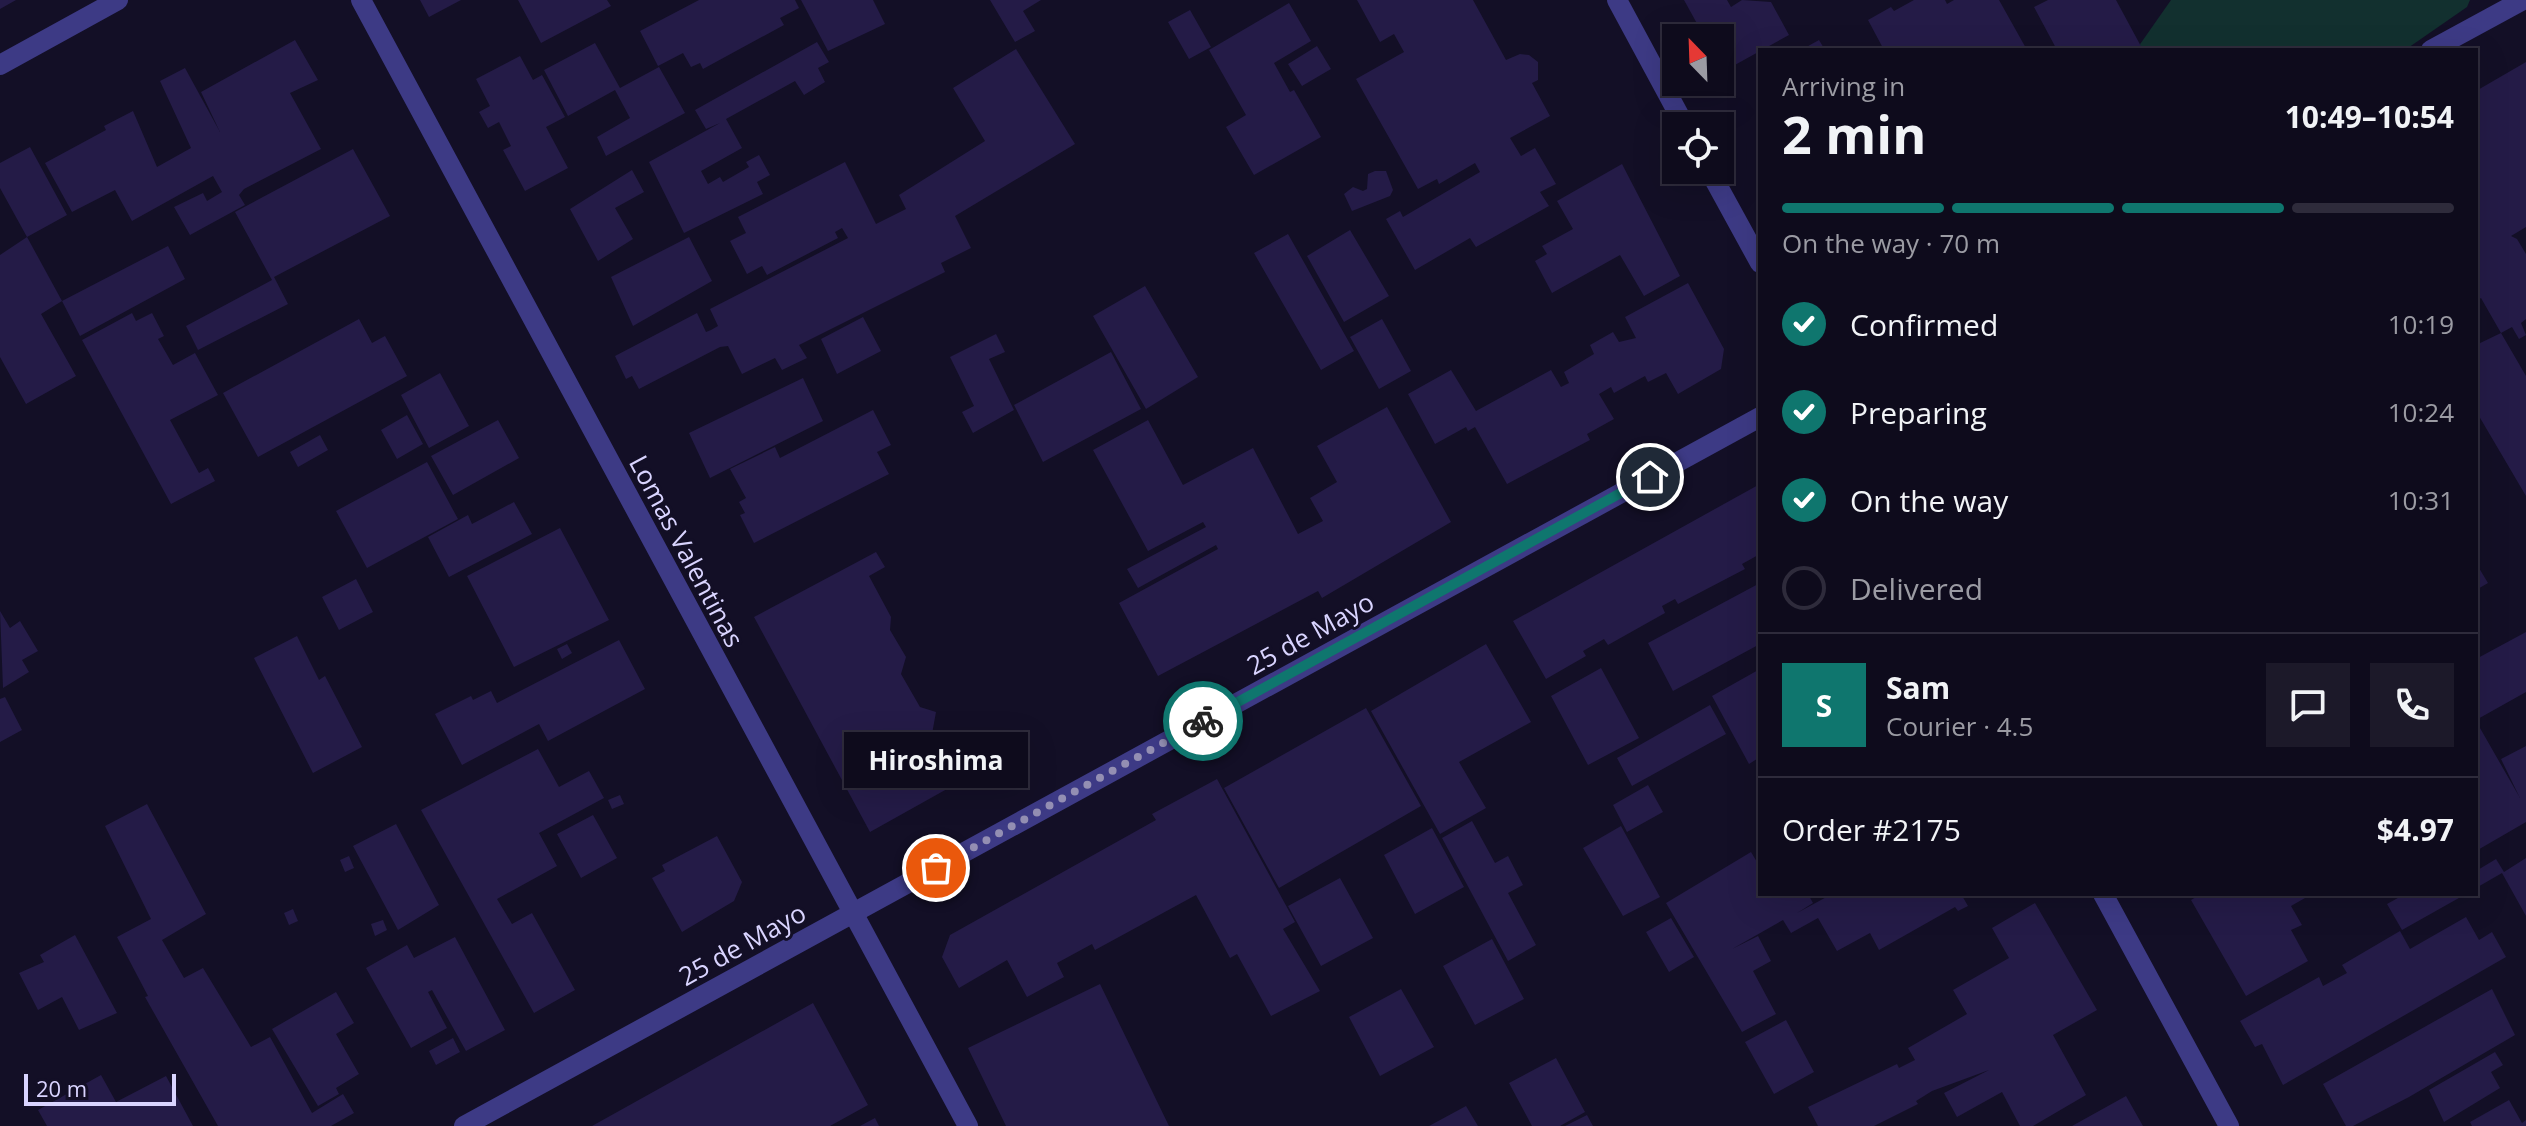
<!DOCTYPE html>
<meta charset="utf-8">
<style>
body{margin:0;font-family:"Open Sans",sans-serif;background:#1c1929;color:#f1f3f6;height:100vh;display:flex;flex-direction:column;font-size:30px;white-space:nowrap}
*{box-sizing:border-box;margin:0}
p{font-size:26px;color:#9b9ba3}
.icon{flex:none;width:44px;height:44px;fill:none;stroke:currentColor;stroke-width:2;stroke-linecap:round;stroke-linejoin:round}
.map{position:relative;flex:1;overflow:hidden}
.details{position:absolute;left:1758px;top:48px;width:720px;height:848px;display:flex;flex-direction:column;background:#0e0b1c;border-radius:0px;box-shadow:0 8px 32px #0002,0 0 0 2px #2e2b3b}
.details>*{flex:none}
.needle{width:52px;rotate:337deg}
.fabs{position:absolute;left:1662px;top:24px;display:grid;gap:16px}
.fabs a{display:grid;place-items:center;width:72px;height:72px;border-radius:0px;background:#0e0b1c;box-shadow:0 8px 32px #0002,0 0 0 2px #2e2b3b;font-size:40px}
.scale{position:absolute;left:24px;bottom:20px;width:152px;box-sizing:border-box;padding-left:8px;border:4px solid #d9d4ff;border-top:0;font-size:22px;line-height:28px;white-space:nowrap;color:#d9d4ff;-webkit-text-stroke:6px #130f26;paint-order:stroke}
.pin{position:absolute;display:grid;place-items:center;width:68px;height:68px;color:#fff;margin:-34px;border:4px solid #fff;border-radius:50%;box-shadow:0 2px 8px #0007}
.courier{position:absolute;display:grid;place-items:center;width:80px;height:80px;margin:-40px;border:6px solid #0f766e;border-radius:50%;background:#fff;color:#222;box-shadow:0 2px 10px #0007}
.bubble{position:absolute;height:56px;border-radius:0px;background:#0e0b1c;box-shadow:0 8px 32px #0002,0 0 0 2px #2e2b3b;font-size:26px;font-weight:700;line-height:56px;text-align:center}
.headline em{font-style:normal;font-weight:700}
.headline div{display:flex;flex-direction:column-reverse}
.headline{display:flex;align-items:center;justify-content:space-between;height:136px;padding:0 24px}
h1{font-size:52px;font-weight:700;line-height:60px}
.bar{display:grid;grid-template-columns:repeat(4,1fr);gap:12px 8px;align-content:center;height:96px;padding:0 24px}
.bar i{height:10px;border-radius:6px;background:#2e2b3b}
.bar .active{background:#0f766e}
.bar p{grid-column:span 4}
.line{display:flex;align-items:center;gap:20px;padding:0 24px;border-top:2px solid #2e2b3b}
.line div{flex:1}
.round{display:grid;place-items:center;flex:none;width:84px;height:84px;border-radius:0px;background:#1c1929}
ol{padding:0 24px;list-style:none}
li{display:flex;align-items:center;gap:24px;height:88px}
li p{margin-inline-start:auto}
li .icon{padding:8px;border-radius:50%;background:#0f766e;color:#fff;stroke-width:4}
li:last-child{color:#9b9ba3}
li i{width:44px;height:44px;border:4px solid #2e2b3b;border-radius:50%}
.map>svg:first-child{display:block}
.green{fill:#12302f}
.building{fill:#241b47}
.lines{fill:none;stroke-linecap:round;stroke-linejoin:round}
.minor{stroke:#3d3a85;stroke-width:20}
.done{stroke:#948fb3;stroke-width:8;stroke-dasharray:0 14.4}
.route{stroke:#0f766e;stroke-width:10}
.labels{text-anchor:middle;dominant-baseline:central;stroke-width:6;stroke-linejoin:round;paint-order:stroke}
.street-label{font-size:26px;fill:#d9d4ff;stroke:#130f26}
</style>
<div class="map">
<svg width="2526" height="1126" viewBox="0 0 2526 1126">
<rect width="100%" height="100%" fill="#130f26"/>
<path class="green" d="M2171,0H2470L2467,7L2405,50H2136Z"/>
<path class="building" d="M0,0H16L0,9Z
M420,0H461L429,17Z
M518,0H607L611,6L541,43Z
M699,0H795L799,8L780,18L784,25L703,69L700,63L691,67L683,53L658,66L640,31Z
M801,0H873L885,24L828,51Z
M990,0H1041L1023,11L1035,31L1015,42Z
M1357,0H1473L1506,60L1520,54L1529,55L1538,62V80L1532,83L1550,116L1510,138L1521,156L1535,148L1556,184L1540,192L1549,206L1476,247L1470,238L1415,270L1386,219L1400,211L1403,217L1480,172L1475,163L1439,184L1437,179L1418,189L1356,79L1404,52L1394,34L1380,42Z
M1684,0H1727L1731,7L1742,0L1771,2L1789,35L1724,71L1720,65V38H1705Z
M1914,0H1945L1947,4L1954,0H1999L2027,50H1884L1868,20L1891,7L1894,11Z
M2048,0H2116L2143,50H2057L2034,7Z
M1289,3L1311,41L1274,63L1290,92L1294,90L1321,137L1254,175L1226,127L1246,115L1209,50Z
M1190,10L1211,47L1189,59L1168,22Z
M295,40L318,80L290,93L321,149L244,189L239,195L245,205L190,235L174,207L203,193L207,201L222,192L213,176L132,221L115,190L72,212L45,163L106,130L104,126L133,111L157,167L191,148L160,81L185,68L220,132L201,92Z
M1819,40L1825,50H1801Z
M817,42L829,62L818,68L825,82L804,95L795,81L726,119L742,148L701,171L708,184L720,177L723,182L749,167L746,162L759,155L770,175L757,182L763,194L684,233L649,162L720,123L706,129L695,110Z
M595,43L620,88L659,67L685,113L606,156L597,137L630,118L615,90L568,116L544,70Z
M1317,46L1331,69L1302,86L1288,64Z
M1016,49L1075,144L955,216L971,248L941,263L945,272L799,345L807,358L782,370L775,358L742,374L728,346L720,347L639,389L632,376L626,379L615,356L697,313L706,332L711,330L718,326L710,309L848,238L842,228L835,232L838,238L767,275L762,266L747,274L730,241L746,233L738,217L845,162L876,224L906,209L899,195L985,141L953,88Z
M520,56L533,80L542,75L565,117L546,127L568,168L525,191L503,150L511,146L499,122L488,128L479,112L490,106L476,79Z
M2526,62V227L2511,236L2517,239L2526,254V319L2521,323L2526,335L2519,339L2512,327L2501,333L2481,298L2476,301V91Z
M30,147L67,215L27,237L0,188V163Z
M353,149L390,216L274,277L288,304L198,350L186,326L272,280L235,212Z
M1622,164L1680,276L1644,296L1620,255L1552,293L1535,261L1547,254L1542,246L1573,229L1557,201Z
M632,170L644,192L615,208L633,239L598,261L570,209Z
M1375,171H1386L1393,190L1390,196L1352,211L1344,194L1353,187L1363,191L1367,189L1368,174Z
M1350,230L1389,296L1344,322L1307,256Z
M1288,234L1354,351L1321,370L1254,253Z
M27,237L62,301L41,314L76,376L26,404L0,357V255Z
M689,237L712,281L633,326L611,277Z
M168,246L185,279L80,336L62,301Z
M1688,283L1724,349L1721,369L1678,394L1666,373L1648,382L1645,376L1614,393L1611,387L1599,394L1614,419L1587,434L1590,440L1507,484L1475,427L1468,431L1466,427L1435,444L1408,394L1451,370L1476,411L1551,370L1561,387L1569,383L1564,372L1594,354L1590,345L1613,332L1619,342L1636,338L1625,317Z
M1145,286L1198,377L1146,409L1093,316Z
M132,313L136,321L152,313L164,336L158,339L173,365L195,353L218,395L170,420L199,473L208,468L215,481L171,504L82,340Z
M863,317L881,351L837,374L821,339Z
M359,319L372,343L385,336L407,376L258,457L223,393Z
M1382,319L1411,371L1379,389L1350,337Z
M2501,333L2526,376V496L2476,411V345Z
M996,334L1005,352L989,359L1014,410L973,433L962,412L974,406L950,357Z
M1111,352L1141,409L1043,462L1014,405Z
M440,373L469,426L429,448L401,395Z
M803,378L823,421L710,478L689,433Z
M1387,407L1451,522L1322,598L1318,591L1158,676L1119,603L1218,549L1216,545L1138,588L1127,569L1206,527L1203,522L1148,551L1093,450L1148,420L1183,485L1253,448L1298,534L1323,521L1310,498L1337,482L1317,446Z
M873,410L891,445L877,452L889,474L754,543L740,515L745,513L739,502L746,498L730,469L775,447L780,458Z
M407,415L423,444L397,459L381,430Z
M498,420L519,458L453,495L431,456Z
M320,435L328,450L298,467L290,452Z
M427,462L458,519L367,568L336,511Z
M1760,484V554L1742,564L1745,569L1678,604L1675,599L1662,606L1665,613L1608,645L1604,639L1583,651L1586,656L1546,679L1513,621Z
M514,502L532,534L449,577L428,537L468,515L472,524Z
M560,528L609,620L514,667L467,576Z
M876,552L885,567L869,576L891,617L890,630L906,657L901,674L920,707L936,712L932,734L953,741L972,775L870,832L754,617Z
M2476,563L2488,583L2476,590Z
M356,579L373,612L339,630L322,597Z
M1760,583V644L1673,691L1648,643Z
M0,611L10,628L20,621L38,651L22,660L29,672L3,688Z
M2526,632V692L2476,720V659Z
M297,636L319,680L325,676L362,747L313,773L254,658Z
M619,640L645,689L548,741L539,724L462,765L435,714L471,696L473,700L491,691L497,703Z
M567,644L572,653L562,659L557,649Z
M1486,644L1531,722L1459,762L1486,808L1440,834L1371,711Z
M1601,668L1639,738L1588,765L1551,696Z
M1760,669V757L1749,764L1712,696Z
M5,697L22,730L0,742V699Z
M1710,705L1726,734L1632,786L1617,758Z
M1366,708L1421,806L1279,888L1224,788Z
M2476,721L2520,798L2501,759L2526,746V822L2476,851Z
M538,749L559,787L589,771L604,798L539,833L557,866L497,899L512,924L532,913L575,990L534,1013L421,810Z
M1217,779L1295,922L1283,929L1320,991L1271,1016L1237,954L1230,958L1196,895L1095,950L1092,944L1057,963L1064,977L1027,997L1007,960L959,988L942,957L950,935L1156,820L1152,814Z
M1648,785L1663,812L1627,832L1613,805Z
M620,795L624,804L612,809L608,800Z
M147,804L206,914L162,940L184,978L203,968L251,1047L270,1037L312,1113L343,1094L354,1113L331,1126H218L145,997L148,996L117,937L151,919L105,826Z
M593,815L617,858L581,878L557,834Z
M1472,821L1495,863L1508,856L1523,885L1508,893L1536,945L1508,961L1442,838Z
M396,824L439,905L398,930L353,846Z
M1621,826L1660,897L1623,916L1583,848Z
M1432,828L1464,887L1415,914L1384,855Z
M717,836L742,882L734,901L682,932L652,878L665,871L662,865Z
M1751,852L1760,867V894H1808L1813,903L1797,913L1832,894H1961L1968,906L1958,911L1955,907L1879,950L1870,933L1837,951L1818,918L1791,933L1783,920L1732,949L1758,936L1771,961L1753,971L1776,1014L1742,1032L1666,903Z
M349,856L354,868L345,872L340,860Z
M2526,858V916L2502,873L2476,888V871L2496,859L2504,872Z
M1340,878L1373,938L1321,966L1288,906Z
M2201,894H2312L2291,906L2302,925L2291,930L2308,961L2246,996L2191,900Z
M2405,894H2466L2402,930L2387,904Z
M2035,903L2097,1010L2053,1035L2086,1095L2033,1126H2020L2002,1092L1957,1117L1944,1093L1989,1070L1932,1091L1916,1101L1918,1104L1874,1126H1818L1808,1107L1897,1064L1899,1068L1915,1060L1908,1048L1967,1014L1953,990L2009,958L1992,928Z
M293,909L298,921L289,925L284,913Z
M2466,917L2479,940L2492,932L2506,957L2283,1085L2262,1044L2255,1047L2240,1021L2319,977L2323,986L2347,973L2342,965L2400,931L2410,949Z
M1671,918L1694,957L1669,972L1646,932Z
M383,920L387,930L375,936L371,924Z
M75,935L117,1013L79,1030L62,997L38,1010L19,973L44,962L40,955Z
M455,937L505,1030L466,1051L432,990L428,992L447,1028L411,1048L366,968L407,945L414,958Z
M1492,939L1524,999L1475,1025L1443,966Z
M1100,984L1169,1126H1006L968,1048Z
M1401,989L1434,1047L1380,1076L1349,1017Z
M2492,989L2515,1035L2409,1097L2353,1126H2346L2323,1084Z
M336,992L354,1023L336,1034L359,1074L336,1088L339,1094L318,1106L272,1029Z
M813,1003L868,1105L830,1126H592Z
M1786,1020L1814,1072L1774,1094L1745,1042Z
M453,1038L460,1052L436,1065L429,1051Z
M2495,1052L2503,1065L2491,1072L2500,1088L2444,1122L2429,1090Z
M1556,1058L1585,1112L1560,1126H1532L1509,1083Z
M101,1075L116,1102L166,1076L193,1126H47L38,1110Z
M2126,1096L2143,1126H2072Z
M2509,1100L2522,1123L2526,1120V1126H2472L2470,1122Z
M1466,1106L1478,1126H1429Z
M1587,1115L1593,1126H1565Z
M875,1118L879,1126H860Z"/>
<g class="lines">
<path class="minor" d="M361,0L968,1126
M1617,0L1685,126
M2431,50L2523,0
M0,65L118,0
M1709,170L1760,263
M2103,894L2229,1126
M464,1126L1760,417"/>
</g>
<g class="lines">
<path class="done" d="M936,868L1203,721"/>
<path class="route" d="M1203,721L1650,477"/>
</g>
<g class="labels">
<g class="street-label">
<text transform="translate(687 551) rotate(62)">Lomas Valentinas</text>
<text transform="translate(1310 633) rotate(-29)">25 de Mayo</text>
<text transform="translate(742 944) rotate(-29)">25 de Mayo</text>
</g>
</g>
</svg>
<div class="fabs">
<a><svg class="needle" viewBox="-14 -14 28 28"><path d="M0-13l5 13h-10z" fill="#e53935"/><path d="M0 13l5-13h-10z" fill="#9b9ba3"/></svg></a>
<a><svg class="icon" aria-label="locate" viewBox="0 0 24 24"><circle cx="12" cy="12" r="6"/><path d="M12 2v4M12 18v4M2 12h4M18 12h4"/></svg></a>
</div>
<div class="scale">20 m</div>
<div class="pin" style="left:936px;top:868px;background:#ea580c"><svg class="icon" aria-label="bag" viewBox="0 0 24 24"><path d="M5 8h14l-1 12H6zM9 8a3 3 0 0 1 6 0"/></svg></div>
<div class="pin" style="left:1650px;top:477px;background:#1f2937"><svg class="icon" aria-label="home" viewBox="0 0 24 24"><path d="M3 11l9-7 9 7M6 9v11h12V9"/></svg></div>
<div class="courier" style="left:1203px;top:721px"><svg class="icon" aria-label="bike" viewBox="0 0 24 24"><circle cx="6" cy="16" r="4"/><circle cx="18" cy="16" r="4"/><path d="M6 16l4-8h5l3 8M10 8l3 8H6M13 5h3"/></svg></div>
<div class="bubble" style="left:844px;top:732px;width:184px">Hiroshima</div>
<section class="details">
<div class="headline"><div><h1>2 min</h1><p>Arriving in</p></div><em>10:49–10:54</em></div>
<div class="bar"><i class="active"></i><i class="active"></i><i class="active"></i><i></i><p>On the way · 70 m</p></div>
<ol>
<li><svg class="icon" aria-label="check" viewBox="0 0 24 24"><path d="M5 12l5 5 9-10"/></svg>Confirmed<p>10:19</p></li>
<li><svg class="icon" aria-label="check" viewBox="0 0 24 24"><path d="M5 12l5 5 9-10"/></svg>Preparing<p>10:24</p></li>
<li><svg class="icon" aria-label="check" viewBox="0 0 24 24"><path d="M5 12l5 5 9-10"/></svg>On the way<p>10:31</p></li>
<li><i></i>Delivered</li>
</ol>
<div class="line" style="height:144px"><b class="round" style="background:#0f766e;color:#fff">S</b><div><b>Sam</b><p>Courier · 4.5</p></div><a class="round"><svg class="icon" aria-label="chat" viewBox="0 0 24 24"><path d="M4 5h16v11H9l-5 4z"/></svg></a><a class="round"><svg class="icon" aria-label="phone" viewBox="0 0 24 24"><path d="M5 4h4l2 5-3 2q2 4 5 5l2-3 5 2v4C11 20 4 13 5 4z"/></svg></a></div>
<div class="line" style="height:104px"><div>Order #2175</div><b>$4.97</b></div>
</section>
</div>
